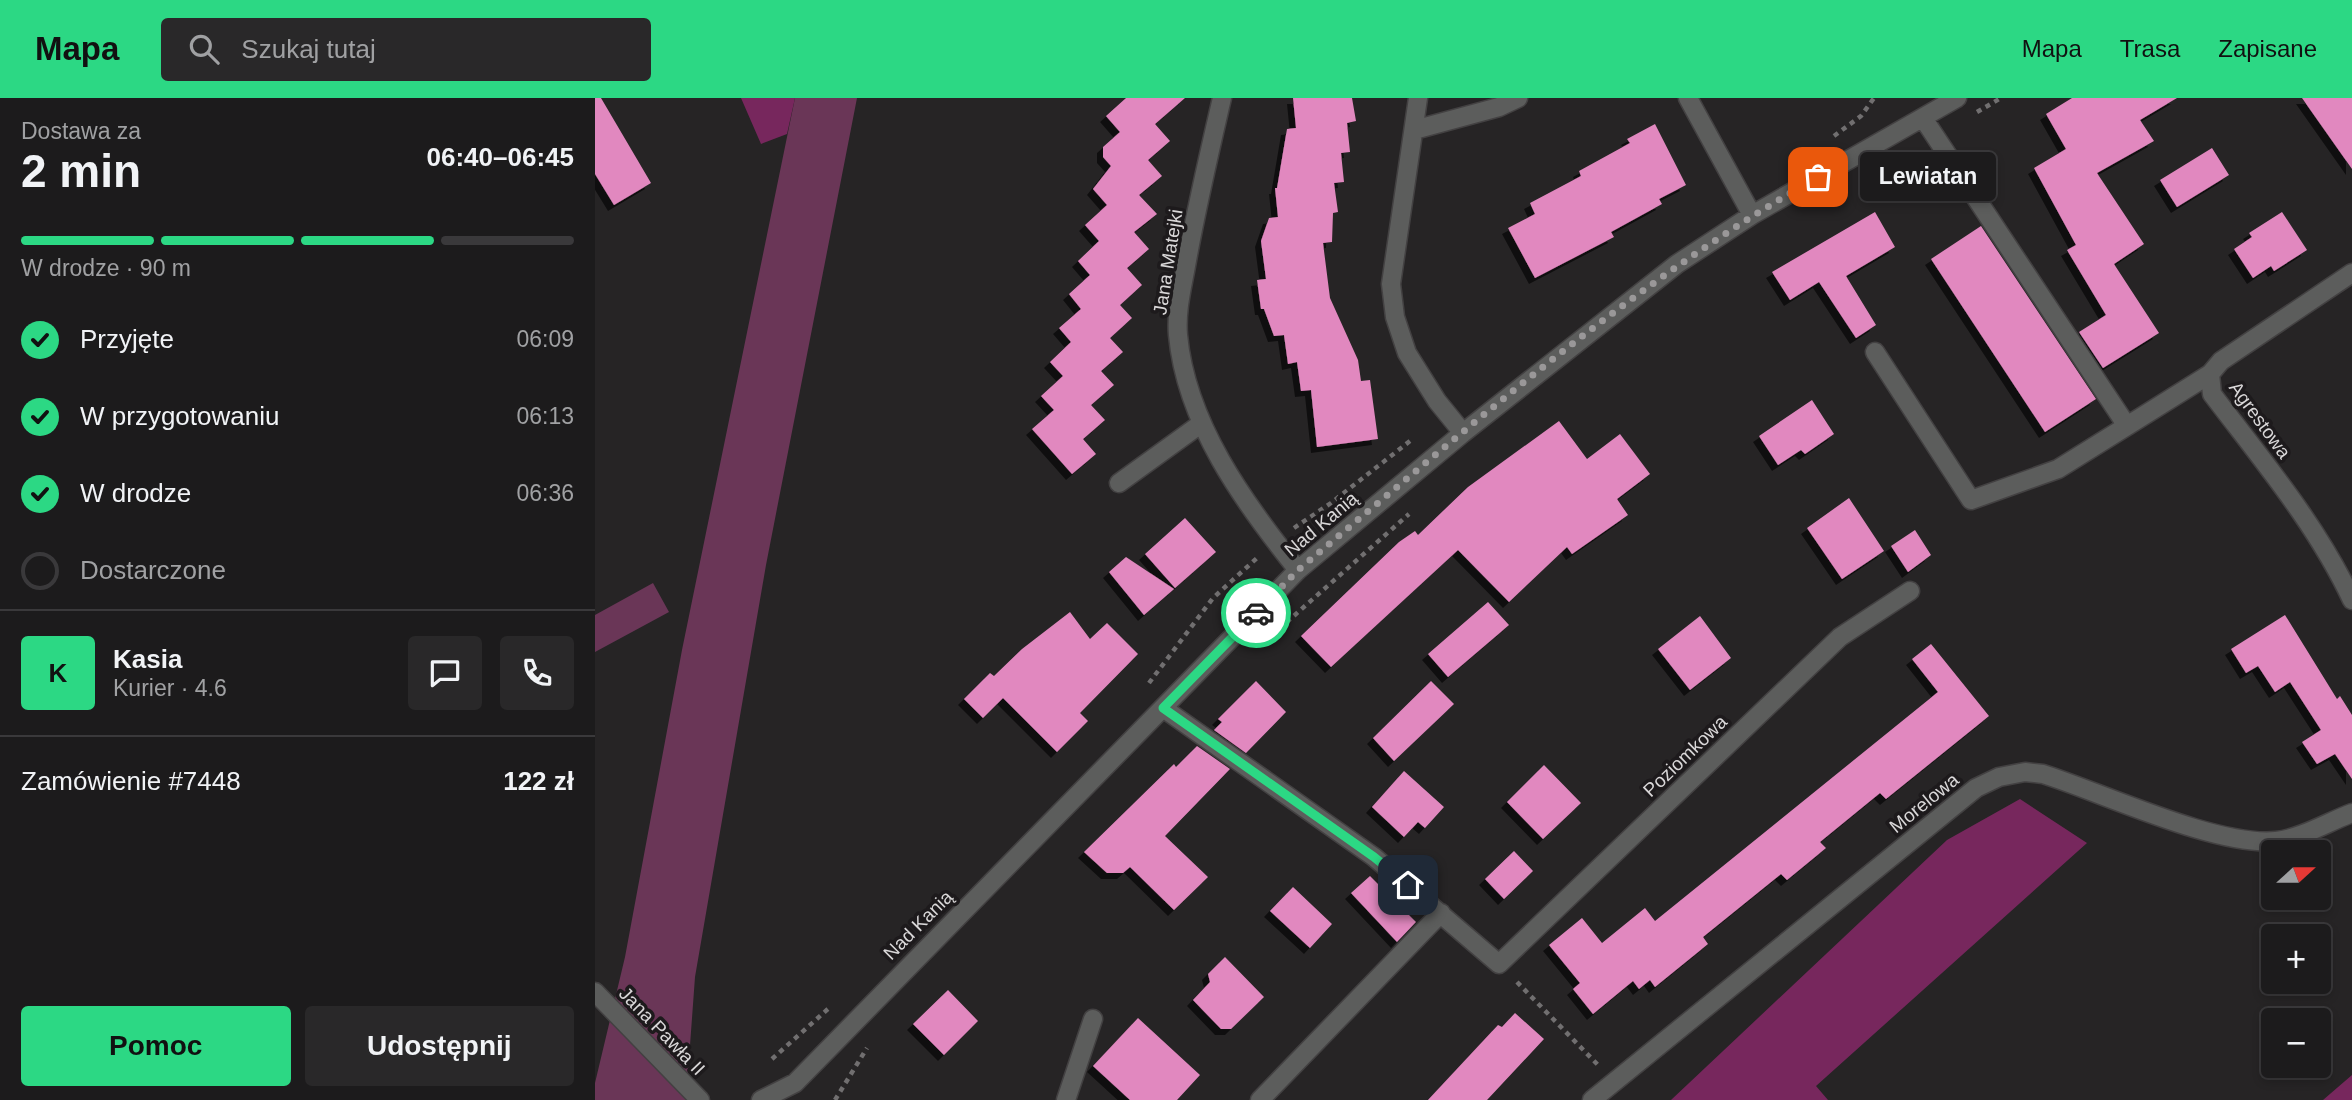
<!DOCTYPE html>
<html lang="pl">
<meta charset="utf-8">
<style>
body{margin:0;font-family:Helvetica,sans-serif;background:#292829;color:#f1f3f6;height:100vh;display:flex;flex-direction:column;font-size:26px;white-space:nowrap}
*{box-sizing:border-box;margin:0}
p{font-size:23px;color:#a0a1a3}
.icon{flex:none;width:38px;height:38px;fill:none;stroke:currentColor;stroke-width:2;stroke-linecap:round;stroke-linejoin:round}
.map{position:relative;flex:1;overflow:hidden}
.panel{display:flex;flex-direction:column;background:#1c1b1c;width:595px}
.panel>*{flex:none}
.needle{width:46px;rotate:69deg}
.buttons{position:absolute;left:1666px;top:742px;display:grid;gap:14px}
.buttons a{display:grid;place-items:center;width:70px;height:70px;border-radius:7px;background:#1c1b1c;box-shadow:0 4px 10px #0003,0 0 0 2px #3a393b;font-size:35px}
.pin{position:absolute;display:grid;place-items:center;width:60px;height:60px;color:#fff;margin:-30px;border-radius:14px;box-shadow:0 4px 10px #0006}
.courier{position:absolute;display:grid;place-items:center;width:70px;height:70px;margin:-35px;border:5px solid #2cd884;border-radius:50%;background:#fff;color:#222;box-shadow:0 2px 9px #0007}
.bubble{position:absolute;height:49px;border-radius:7px;background:#1c1b1c;box-shadow:0 4px 10px #0003,0 0 0 2px #3a393b;font-size:23px;font-weight:800;line-height:49px;text-align:center}
.summary em{font-style:normal;font-weight:800}
.summary div{display:flex;flex-direction:column-reverse}
.summary{display:flex;align-items:center;justify-content:space-between;height:119px;padding:0 21px}
h1{font-size:46px;font-weight:800;line-height:52px}
.bar{display:grid;grid-template-columns:repeat(4,1fr);gap:10px 7px;align-content:center;height:84px;padding:0 21px}
.bar i{height:9px;border-radius:5px;background:#3a393b}
.bar .active{background:#2cd884}
.bar p{grid-column:span 4}
.line{display:flex;align-items:center;gap:18px;padding:0 21px;border-top:2px solid #3a393b}
.line div{flex:1}
.round{display:grid;place-items:center;flex:none;width:74px;height:74px;border-radius:7px;background:#292829}
ol{padding:0 21px;list-style:none}
li{display:flex;align-items:center;gap:21px;height:77px}
li p{margin-inline-start:auto}
li .icon{padding:7px;border-radius:50%;background:#2cd884;color:#111;stroke-width:4}
li:last-child{color:#a0a1a3}
li i{width:38px;height:38px;border:4px solid #3a393b;border-radius:50%}
.button{display:flex;gap:14px;margin-top:auto;padding:14px 21px}
.button a{flex:1;height:80px;border-radius:7px;background:#2cd884;color:#111;font-size:28px;font-weight:800;line-height:80px;text-align:center}
.button a+a{background:#292829;color:#f1f3f6}
header{display:flex;align-items:center;gap:42px;box-sizing:border-box;height:98px;padding:0 35px;background:#2cd884;color:#111}
header strong{font-size:33px}
nav{display:flex;gap:38px;margin-inline-start:auto;font-size:24px}
.search{width:490px;height:63px;background:#292829;display:flex;align-items:center;gap:18px;box-sizing:border-box;padding:0 24px;border-radius:7px;color:#a0a1a3;font-size:26px}
main{display:flex;flex:1;min-height:0}
.map>svg:first-child{display:block}
.green{fill:#6a3657}
.forest{fill:#77275d}
.building{fill:#e188bf;filter:url(#shadow)}
.lines{fill:none;stroke-linecap:round;stroke-linejoin:round}
.minor-casing{stroke:#434142;stroke-width:21}
.path{stroke:#716f70;stroke-width:4.5;stroke-dasharray:5 5;stroke-linecap:butt}
.minor{stroke:#5c5d5c;stroke-width:18}
.done{stroke:#9a9899;stroke-width:7;stroke-dasharray:0 12.6}
.route{stroke:#2cd884;stroke-width:9}
.labels{text-anchor:middle;dominant-baseline:central;stroke-width:7;stroke-linejoin:round;paint-order:stroke}
.street-label{font-size:19px;fill:#d9d7d8;stroke:#1d1a1c}
</style>
<header>
<strong>Mapa</strong>
<div class="search"><svg class="icon" aria-label="search" viewBox="0 0 24 24"><circle cx="10" cy="10" r="6"/><path d="M15 15l6 6"/></svg>Szukaj tutaj</div>
<nav><a>Mapa</a><a>Trasa</a><a>Zapisane</a></nav>
</header>
<main>
<section class="panel">
<div class="summary"><div><h1>2 min</h1><p>Dostawa za</p></div><em>06:40–06:45</em></div>
<div class="bar"><i class="active"></i><i class="active"></i><i class="active"></i><i></i><p>W drodze · 90 m</p></div>
<ol>
<li><svg class="icon" aria-label="check" viewBox="0 0 24 24"><path d="M5 12l5 5 9-10"/></svg>Przyjęte<p>06:09</p></li>
<li><svg class="icon" aria-label="check" viewBox="0 0 24 24"><path d="M5 12l5 5 9-10"/></svg>W przygotowaniu<p>06:13</p></li>
<li><svg class="icon" aria-label="check" viewBox="0 0 24 24"><path d="M5 12l5 5 9-10"/></svg>W drodze<p>06:36</p></li>
<li><i></i>Dostarczone</li>
</ol>
<div class="line" style="height:126px"><b class="round" style="background:#2cd884;color:#111">K</b><div><b>Kasia</b><p>Kurier · 4.6</p></div><a class="round"><svg class="icon" aria-label="chat" viewBox="0 0 24 24"><path d="M4 5h16v11H9l-5 4z"/></svg></a><a class="round"><svg class="icon" aria-label="phone" viewBox="0 0 24 24"><path d="M5 4h4l2 5-3 2q2 4 5 5l2-3 5 2v4C11 20 4 13 5 4z"/></svg></a></div>
<div class="line" style="height:91px"><div>Zamówienie #7448</div><b>122 zł</b></div>
<div class="button"><a>Pomoc</a><a>Udostępnij</a></div>
</section>
<div class="map">
<svg width="1757" height="1002" viewBox="0 0 1757 1002">
<defs>
<filter id="shadow"><feDropShadow dx="-6" dy="6" stdDeviation="0" flood-color="#0009"/></filter>
</defs>
<rect width="100%" height="100%" fill="#262425"/>
<path class="green" d="M200,0H262L171,467L100,879L91,1002H0V985L30,859L87,552Z
M58,485L74,514L0,554V517Z"/>
<path class="forest" d="M146,0H200L192,36L166,46Z
M1425,701L1492,745L1221,988L1233,1002H1076L1352,742Z
M1757,977V1002H1728Z"/>
<path class="building" d="M0,0H6L56,85L19,107L0,76Z
M531,0H590L560,26L575,43L553,62L567,78L544,97L562,116L539,134L554,151L532,170L547,187L525,207L537,220L515,240L528,254L506,273L519,287L496,307L510,322L488,341L501,356L477,376L437,331L459,312L446,298L468,278L455,264L476,244L464,230L486,211L474,196L495,177L483,163L504,143L490,127L512,107L498,91L516,68L508,59V49L525,34L511,18Z
M698,0H757L761,23L752,25L755,54L746,55L749,84L739,85L743,114L738,115L737,144L728,145L735,200L763,262L766,283L775,282L783,341L722,349L716,292L706,293L702,264L693,266L689,237L679,238L669,211H666L662,182L671,181L666,143L674,120L683,119L680,90H682L692,31L701,30Z
M1477,0H1582L1545,22L1559,43L1502,75L1549,146L1519,166L1564,235L1508,270L1484,234L1511,217L1472,152L1481,147L1439,70L1471,51L1451,16Z
M1707,0H1757V71Z
M1060,26L1091,87L1064,101L1067,106L1016,134L1019,139L940,180L913,130L940,116L935,105L986,78L984,73L1035,45L1032,41Z
M1617,50L1634,77L1582,109L1565,82Z
M1280,114L1300,149L1251,178L1281,227L1261,240L1224,184L1195,202L1177,174Z
M1687,114L1712,152L1679,173L1676,168L1658,180L1639,151L1657,139L1654,135Z
M1386,128L1501,301L1450,334L1336,161Z
M1217,302L1239,336L1210,356L1206,352L1183,367L1164,338Z
M964,323L992,361L1025,336L1055,376L1022,401L1033,417L977,456L972,449L914,504L863,452L736,569L706,538L804,444L820,433L823,437L873,389Z
M1254,400L1289,453L1247,481L1212,430Z
M590,420L621,454L580,490L550,456Z
M1320,432L1336,457L1313,474L1296,448Z
M531,459L579,491L549,517L514,474Z
M893,504L914,527L853,579L833,556Z
M475,514L495,541L512,525L543,556L485,615L493,623L462,654L408,600L388,620L369,601L395,575L399,578L427,551Z
M1690,517L1742,601L1745,598L1757,617V681L1740,656L1722,666L1707,644L1726,632L1695,584L1680,594L1663,568L1651,575L1636,551Z
M1105,518L1136,560L1095,592L1063,551Z
M1336,546L1394,618L1291,701L1285,695L1225,744L1231,750L1192,782L1186,776L1108,839L1113,846L1060,889L1055,882L1044,891L1038,883L998,916L978,891L985,885L954,847L987,820L1007,845L1050,810L1060,823L1343,594L1317,561Z
M661,583L691,614L651,655L619,632L627,624L623,621Z
M836,583L859,606L799,663L778,640Z
M602,648L635,671L570,738L613,779L579,812L535,769L528,775H512L489,754L579,666L581,669Z
M949,667L986,705L948,741L912,704Z
M809,673L849,709L830,730L823,724L809,739L777,709Z
M919,753L938,773L909,801L890,781Z
M775,778L821,824L802,844L756,795Z
M698,789L737,826L715,850L675,813Z
M630,859L669,899L636,931H626L598,902L615,884L613,876Z
M353,892L383,923L349,957L318,926Z
M920,915L949,941L892,1002H833L903,927L907,929Z
M543,920L605,977L582,1002H535L498,968Z"/>
<g class="lines">
<g class="minor-casing">
<path id="minor" d="M627,0C614,56 601,111 591,168C587,190 581,213 583,237C591,325 649,405 703,472
M823,0L796,186L800,219L812,255L842,303L868,335
M1093,0L1157,117
M1328,20L1532,328L1615,276
M819,32L904,9L923,0
M1757,175L1626,263L1615,276L1617,296C1667,362 1722,427 1757,502
M1280,254L1376,402L1463,371L1532,328
M524,385L607,325
M568,610L779,759L904,866L1245,539L1315,493
M0,894L105,1002
M166,1002L200,985L703,472L868,335L1082,166L1157,117L1362,0
M471,1002L498,921
M665,1002L846,815
M997,1002L1381,690L1404,679L1430,674L1448,676C1508,695 1622,749 1681,743C1707,740 1733,724 1757,715"/>
</g>
<path class="path" d="M1382,14L1406,0
M1239,38L1266,18L1279,0
M699,430L736,405L815,343
M684,531L814,416
M554,585L618,500L662,460
M922,884L1004,968
M177,961L234,910
M240,1002L272,950"/>
<use href="#minor" class="minor"/>
</g>
<g class="lines">
<path class="done" d="M661,515L703,472C870,333 1033,187 1223,79"/>
<path class="route" d="M661,515L568,610L779,759L813,787"/>
</g>
<g class="labels">
<g class="street-label">
<text transform="translate(573 164) rotate(-81)">Jana Matejki</text>
<text transform="translate(1665 322) rotate(54)">Agrestowa</text>
<text transform="translate(726 426) rotate(-40)">Nad Kanią</text>
<text transform="translate(1090 658) rotate(-44)">Poziomkowa</text>
<text transform="translate(1329 705) rotate(-39)">Morelowa</text>
<text transform="translate(323 827) rotate(-45)">Nad Kanią</text>
<text transform="translate(67 933) rotate(46)">Jana Pawła II</text>
</g>
</g>
</svg>
<div class="buttons">
<a><svg class="needle" viewBox="-14 -14 28 28"><path d="M0-13l5 13h-10z" fill="#e53935"/><path d="M0 13l5-13h-10z" fill="#a0a1a3"/></svg></a>
<a>+</a>
<a>−</a>
</div>
<div class="pin" style="left:1223px;top:79px;background:#ea580c"><svg class="icon" aria-label="bag" viewBox="0 0 24 24"><path d="M5 8h14l-1 12H6zM9 8a3 3 0 0 1 6 0"/></svg></div>
<div class="pin" style="left:813px;top:787px;background:#1f2937"><svg class="icon" aria-label="home" viewBox="0 0 24 24"><path d="M3 11l9-7 9 7M6 9v11h12V9"/></svg></div>
<div class="courier" style="left:661px;top:515px"><svg class="icon" aria-label="car" viewBox="0 0 24 24"><path d="M5 17H2v-5l4-1 3-4h7l3 4 3 1v5h-3M9 17h6M6 11h13"/><circle cx="7" cy="17" r="2"/><circle cx="17" cy="17" r="2"/></svg></div>
<div class="bubble" style="left:1265px;top:54px;width:136px">Lewiatan</div>
</div>
</main>
